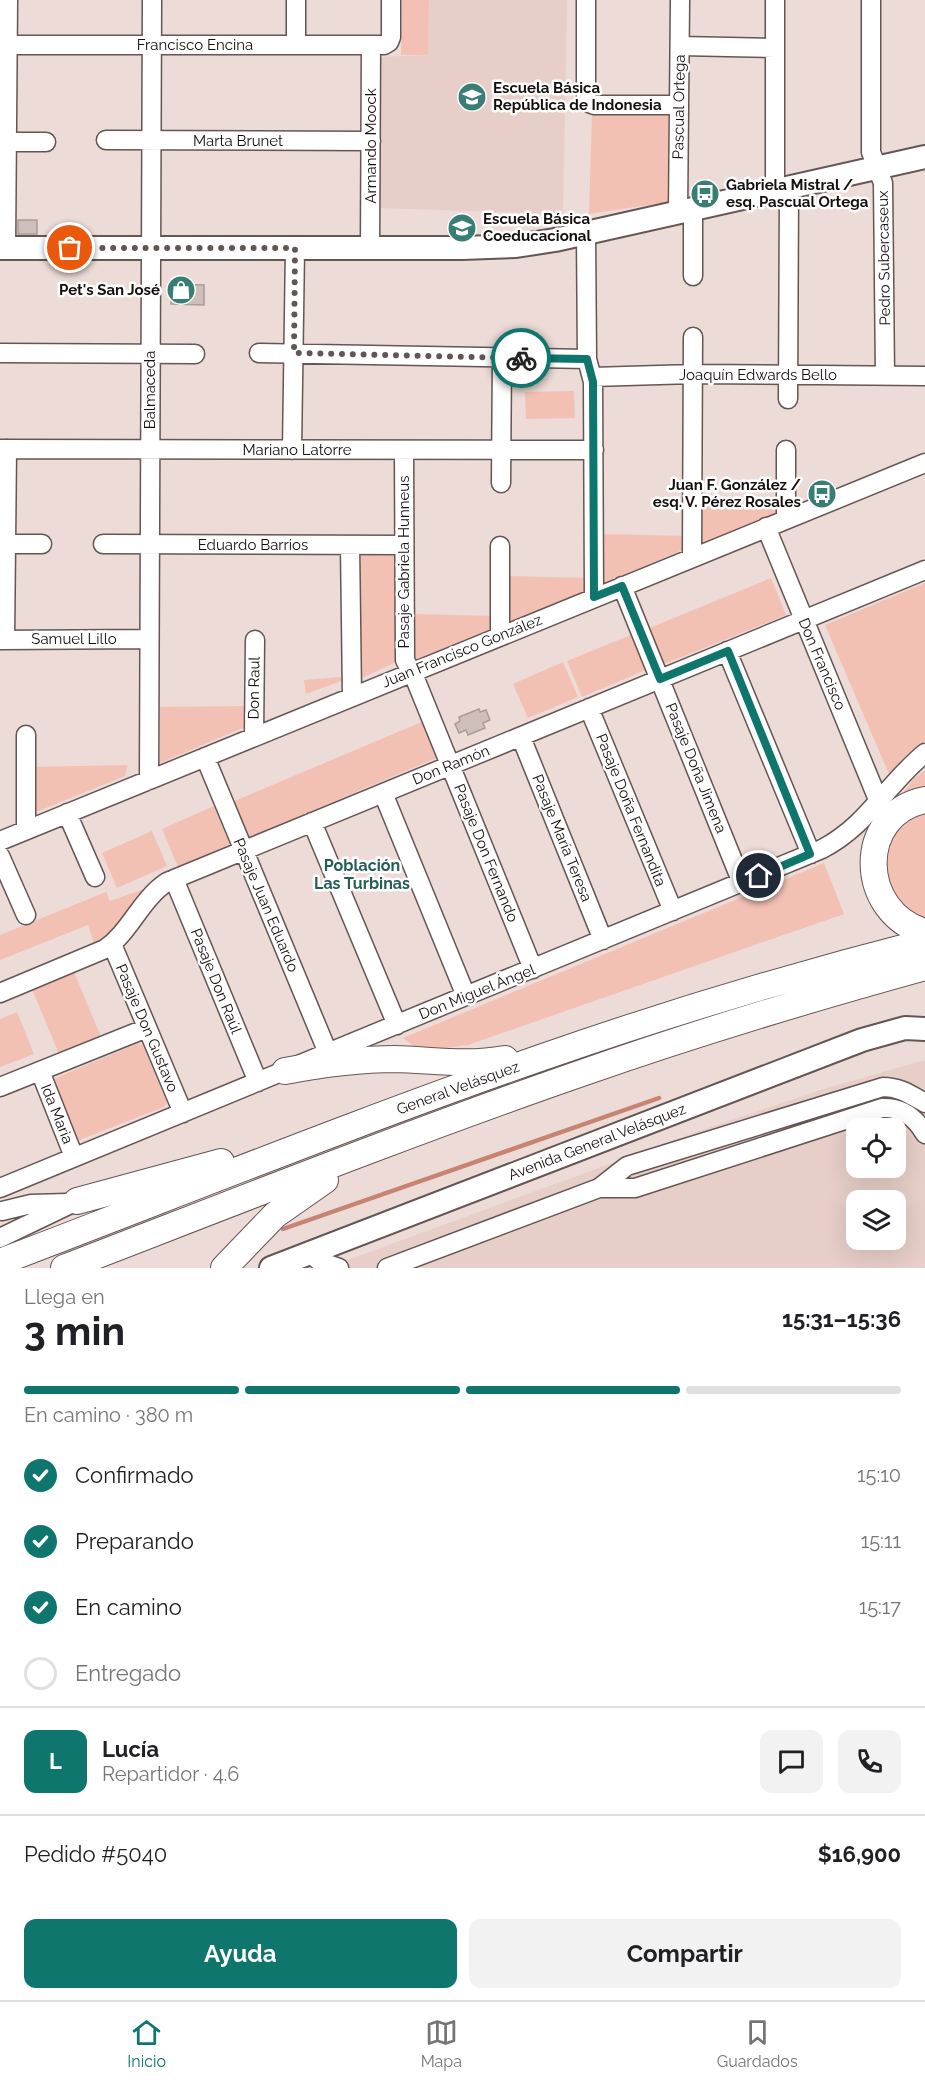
<!DOCTYPE html>
<html lang="es">
<meta charset="utf-8">
<style>
body{margin:0;font-family:Raleway,sans-serif;background:#f2f2f2;color:#202124;height:100vh;display:flex;flex-direction:column;font-size:22px;white-space:nowrap}
*{box-sizing:border-box;margin:0}
p{font-size:20px;color:#757577}
.icon{flex:none;width:33px;height:33px;fill:none;stroke:currentColor;stroke-width:2;stroke-linecap:round;stroke-linejoin:round}
.map{position:relative;height:1268px;overflow:hidden}
.panel{display:flex;flex-direction:column;background:#fff;flex:1}
.panel>*{flex:none}
.fabs{position:absolute;left:846px;top:1118px;display:grid;gap:12px}
.fabs a{display:grid;place-items:center;width:60px;height:60px;border-radius:12px;background:#fff;box-shadow:0 6px 24px #0002;font-size:30px}
.pin{position:absolute;display:grid;place-items:center;width:51px;height:51px;color:#fff;margin:-26px;border:3px solid #fff;border-radius:50%;box-shadow:0 2px 6px #0007}
.courier{position:absolute;display:grid;place-items:center;width:60px;height:60px;margin:-30px;border:4px solid #0f766e;border-radius:50%;background:#fff;color:#222;box-shadow:0 2px 8px #0007}
.summary em{font-style:normal;font-weight:700}
.summary div{display:flex;flex-direction:column-reverse}
.summary{display:flex;align-items:center;justify-content:space-between;height:102px;padding:0 24px}
h1{font-size:39px;font-weight:700;line-height:45px}
.bar{display:grid;grid-template-columns:repeat(4,1fr);gap:9px 6px;align-content:center;height:72px;padding:0 24px}
.bar i{height:8px;border-radius:4px;background:#e0e0e0}
.bar .current{background:#0f766e}
.bar p{grid-column:span 4}
.line{display:flex;align-items:center;gap:15px;padding:0 24px;border-top:2px solid #e0e0e0}
.line div{flex:1}
.round{display:grid;place-items:center;flex:none;width:63px;height:63px;border-radius:12px;background:#f2f2f2}
ol{padding:0 24px;list-style:none}
li{display:flex;align-items:center;gap:18px;height:66px}
li p{margin-inline-start:auto}
li .icon{padding:6px;border-radius:50%;background:#0f766e;color:#fff;stroke-width:4}
li:last-child{color:#757577}
li i{width:33px;height:33px;border:3px solid #e0e0e0;border-radius:50%}
.button{display:flex;gap:12px;margin-top:auto;padding:12px 24px}
.button a{flex:1;height:69px;border-radius:12px;background:#0f766e;color:#fff;font-size:24px;font-weight:700;line-height:69px;text-align:center}
.button a+a{background:#f2f2f2;color:#202124}
.menu{display:flex;justify-content:space-around;align-items:center;height:84px;border-top:2px solid #e0e0e0;background:#fff;font-size:16px;color:#757577}
.menu a{display:grid;justify-items:center;gap:3px}
.menu .current{color:#0f766e}
.map>svg:first-child{display:block}
.built{fill:#e7cec8;fill-rule:evenodd}
.green{fill:#f3c0b4}
.lines{fill:none;stroke-linecap:round;stroke-linejoin:round}
.stream{stroke:#c98373;stroke-width:4.5}
.building{fill:#cfbfbb;stroke:#ac9c99;stroke-width:1.5}
.minor-casing{stroke:#645653;stroke-width:21}
.major-casing{stroke:#645653;stroke-width:26}
.highway-casing{stroke:#645653;stroke-width:28}
.minor{stroke:#fff;stroke-width:18}
.major{stroke:#fff;stroke-width:22}
.highway{stroke:#fff;stroke-width:26}
.done{stroke:#605654;stroke-width:6;stroke-dasharray:0 10.8}
.route{stroke:#0f766e;stroke-width:8}
.labels{text-anchor:middle;dominant-baseline:central;stroke-width:5;stroke-linejoin:round;paint-order:stroke}
.street-label{font-size:15px;fill:#150f0e;stroke:#fff}
.poi-label{font-size:15px;font-weight:bold;fill:#150f0e;stroke:#fff;text-anchor:start}
.neighbourhood-label{font-size:16px;font-weight:bold;fill:#265e56;stroke:#fff}
</style>
<div class="map">
<svg width="925" height="1268" viewBox="0 0 925 1268">
<rect width="100%" height="100%" fill="#ecdbd7"/>
<path class="built" d="M429,0H567L563,214L379,208L378,57L428,55Z
M925,1060V1268H326L699,1131L824,1089ZM856,1128H896V1167H856ZM856,1200H896V1239H856Z"/>
<path class="green" d="M402,0H429L428,55H401Z
M592,115H668V202L589,214Z
M574,391L575,418L526,419L525,392Z
M697,500L780,502V515L696,550Z
M602,534L685,536V549L601,584Z
M399,552L398,661L360,679L357,553Z
M504,576L588,578L587,591L503,627Z
M771,578L786,615L662,665L647,629Z
M925,583V741L889,774L825,625Z
M412,614L495,616V629L411,665Z
M633,634L648,669L582,697L567,661Z
M563,662L578,697L528,718L513,684Z
M341,677V681L306,694L304,680Z
M245,706V727L160,763V707Z
M424,721L439,757L247,838L232,802Z
M128,765L125,776L31,814L30,767Z
M925,770V788L897,801L913,780Z
M214,806L230,844L178,867L162,829Z
M925,812V921L889,898C884,867 875,851 901,827C909,819 914,814 925,812Z
M152,831L167,866L117,888L102,853Z
M824,863L844,914L468,1045L421,1051L403,1038Z
M150,887L113,936L94,943L88,925L0,960V935L106,892L110,901Z
M74,972L101,1037L59,1054L32,989Z
M17,1012L34,1054L0,1067V1019Z
M138,1043L143,1045L167,1103L164,1107L74,1142L49,1081Z"/>
<g class="lines">
<path class="stream" d="M283,1229L659,1098"/>
</g>
<path class="building" d="M18,220H37V234H18Z
M171,284L204,285V305L171,304Z
M479,709L480,712L486,710L490,720L483,723L485,728L468,735L466,730L459,733L455,724L460,721L459,717Z"/>
<g class="lines">
<g class="minor-casing">
<path id="minor" d="M296,0V45
M586,0V96L589,103L594,105H679
M871,0V152L883,183L885,376
M0,45H384L389,42L391,37V0
M680,46L775,48
M106,140L371,141
M0,142H46
M775,192V0
M678,213L680,0
M586,233L587,359L593,382L594,597
M6,248L8,0
M370,248L371,45
M693,276V210
M0,353L195,354
M259,353L587,359
M592,377L693,374L925,376
M788,399L789,188
M0,449L594,450
M292,450L295,248
M404,450L405,660L416,681L533,969
M501,483L502,356
M786,518V450
M766,527L879,802
M0,544H42
M103,544L404,545
M350,545L352,696
M500,546V636
M692,557L693,337
M622,586L742,883
M0,640L149,639
M5,640L7,449
M727,651L811,854
M589,708L673,911
M26,735V830
M254,736L255,640
M521,737L603,940
M205,757L328,1053
M149,780L152,0
M383,793L466,996
M67,813L95,877
M312,822L397,1025
M0,841L925,463
M0,856L26,915
M174,879L258,1082
M112,944L183,1113
M0,993L105,949C130,932 141,899 167,882L925,570
M40,1071L74,1157
M0,1087L147,1028
M0,1188L822,849C868,825 886,785 925,753
M599,1188H635L882,1108C902,1107 915,1117 925,1134
M2,1211L31,1204L67,1203
M0,1238L77,1201
M310,1253L319,1261L339,1268
M387,1268L599,1188L627,1166L883,1087C900,1087 911,1095 925,1103"/>
</g>
<g class="major-casing">
<path id="major" d="M0,248H462L516,246L555,240L925,157
M271,1268L862,1040L905,1028L925,1029"/>
</g>
<g class="highway-casing">
<path id="highway" d="M925,800C855,814 858,913 925,932
M285,1071C322,1064 357,1059 395,1059C433,1060 467,1066 505,1059
M77,1201L221,1162
M0,1262C181,1193 361,1120 543,1057C669,1013 796,975 925,942
M64,1268C235,1202 406,1134 579,1074C693,1034 809,999 925,967
M224,1268L275,1215L325,1180"/>
</g>
<use href="#minor" class="minor"/>
<use href="#major" class="major"/>
<use href="#highway" class="highway"/>
</g>
<g class="lines">
<path class="done" d="M70,248H295L294,353L521,358"/>
<path class="route" d="M521,358L587,359L593,382L594,597L622,586L660,679L728,651L810,854L759,876"/>
</g>
<defs>
<g id="school-disc" transform="scale(1.5)"><circle r="9.5" fill="#387e74" stroke="#fff"/><path d="M0-5L7-2L0 1L-7-2ZM-4 1L0 2.5L4 1V4Q0 6-4 4Z" fill="#fff"/></g>
<g id="bus-disc" transform="scale(1.5)"><circle r="9.5" fill="#387e74" stroke="#fff"/><path d="M-5-6H5V4H4V6H2V4H-2V6H-4V4H-5ZM-3.5-4V0h7V-4ZM-3.5 1.2v1.5H-2V1.2ZM2 1.2v1.5H3.5V1.2Z" fill="#fff"/></g>
<g id="shop-disc" transform="scale(1.5)"><circle r="9.5" fill="#387e74" stroke="#fff"/><path d="M-5-2.5h2.3a2.7 3.5 0 0 1 5.4 0H5L5.5 6h-11ZM-1.5-2.5h3a1.5 2.3 0 0 0-3 0Z" fill="#fff"/></g>
</defs>
<g fill-rule="evenodd">
<use href="#school-disc" x="472" y="97"/>
<use href="#bus-disc" x="705" y="194"/>
<use href="#school-disc" x="462" y="228"/>
<use href="#shop-disc" x="181" y="290"/>
<use href="#bus-disc" x="822" y="494"/>
</g>
<g class="labels">
<g class="street-label">
<text x="195" y="45">Francisco Encina</text>
<text transform="translate(679 107) rotate(-89)">Pascual Ortega</text>
<text x="238" y="141">Marta Brunet</text>
<text transform="translate(371 146) rotate(-90)">Armando Moock</text>
<text transform="translate(884 258) rotate(-91)">Pedro Subercaseux</text>
<text x="758" y="375">Joaquín Edwards Bello</text>
<text transform="translate(150 390) rotate(-90)">Balmaceda</text>
<text x="297" y="450">Mariano Latorre</text>
<text x="253" y="545">Eduardo Barrios</text>
<text transform="translate(404 562) rotate(-90)">Pasaje Gabriela Hunneus</text>
<text x="74" y="639">Samuel Lillo</text>
<text transform="translate(462 651) rotate(-22)">Juan Francisco González</text>
<text transform="translate(822 664) rotate(67)">Don Francisco</text>
<text transform="translate(254 688) rotate(-89)">Don Raul</text>
<text transform="translate(451 765) rotate(-22)">Don Ramón</text>
<text transform="translate(696 768) rotate(68)">Pasaje Doña Jimena</text>
<text transform="translate(631 810) rotate(68)">Pasaje Doña Fernandita</text>
<text transform="translate(562 838) rotate(68)">Pasaje María Teresa</text>
<text transform="translate(486 853) rotate(68)">Pasaje Don Fernando</text>
<text transform="translate(266 905) rotate(67)">Pasaje Juan Eduardo</text>
<text transform="translate(216 981) rotate(68)">Pasaje Don Raúl</text>
<text transform="translate(477 992) rotate(-22)">Don Miguel Ángel</text>
<text transform="translate(147 1028) rotate(67)">Pasaje Don Gustavo</text>
<text transform="translate(458 1088) rotate(-20)">General Velásquez</text>
<text transform="translate(57 1114) rotate(68)">Ida Maria</text>
<text transform="translate(597 1142) rotate(-21)">Avenida General Velásquez</text>
</g>
<g class="poi-label">
<text x="493" y="88">Escuela Básica<tspan x="493" dy="17">República de Indonesia</tspan></text>
<text x="726" y="185">Gabriela Mistral /<tspan x="726" dy="17">esq. Pascual Ortega</tspan></text>
<text x="483" y="219">Escuela Básica<tspan x="483" dy="17">Coeducacional</tspan></text>
<text x="160" y="290" text-anchor="end">Pet's San José</text>
<text x="801" y="485" text-anchor="end">Juan F. González /<tspan x="801" dy="17">esq. V. Pérez Rosales</tspan></text>
</g>
<g class="neighbourhood-label">
<text x="362" y="865">Población<tspan x="362" dy="18">Las Turbinas</tspan></text>
</g>
</g>
</svg>
<div class="fabs">
<a><svg class="icon" aria-label="locate" viewBox="0 0 24 24"><circle cx="12" cy="12" r="6"/><path d="M12 2v4M12 18v4M2 12h4M18 12h4"/></svg></a>
<a><svg class="icon" aria-label="layers" viewBox="0 0 24 24"><path d="M12 4l9 5-9 5-9-5zM3 14l9 5 9-5"/></svg></a>
</div>
<div class="pin" style="left:70px;top:248px;background:#ea580c"><svg class="icon" aria-label="bag" viewBox="0 0 24 24"><path d="M5 8h14l-1 12H6zM9 8a3 3 0 0 1 6 0"/></svg></div>
<div class="pin" style="left:759px;top:876px;background:#1f2937"><svg class="icon" aria-label="home" viewBox="0 0 24 24"><path d="M3 11l9-7 9 7M6 9v11h12V9"/></svg></div>
<div class="courier" style="left:521px;top:358px"><svg class="icon" aria-label="bike" viewBox="0 0 24 24"><circle cx="6" cy="16" r="4"/><circle cx="18" cy="16" r="4"/><path d="M6 16l4-8h5l3 8M10 8l3 8H6M13 5h3"/></svg></div>
</div>
<section class="panel">
<div class="summary"><div><h1>3 min</h1><p>Llega en</p></div><em>15:31–15:36</em></div>
<div class="bar"><i class="current"></i><i class="current"></i><i class="current"></i><i></i><p>En camino · 380 m</p></div>
<ol>
<li><svg class="icon" aria-label="check" viewBox="0 0 24 24"><path d="M5 12l5 5 9-10"/></svg>Confirmado<p>15:10</p></li>
<li><svg class="icon" aria-label="check" viewBox="0 0 24 24"><path d="M5 12l5 5 9-10"/></svg>Preparando<p>15:11</p></li>
<li><svg class="icon" aria-label="check" viewBox="0 0 24 24"><path d="M5 12l5 5 9-10"/></svg>En camino<p>15:17</p></li>
<li><i></i>Entregado</li>
</ol>
<div class="line" style="height:108px"><b class="round" style="background:#0f766e;color:#fff">L</b><div><b>Lucía</b><p>Repartidor · 4.6</p></div><a class="round"><svg class="icon" aria-label="chat" viewBox="0 0 24 24"><path d="M4 5h16v11H9l-5 4z"/></svg></a><a class="round"><svg class="icon" aria-label="phone" viewBox="0 0 24 24"><path d="M5 4h4l2 5-3 2q2 4 5 5l2-3 5 2v4C11 20 4 13 5 4z"/></svg></a></div>
<div class="line" style="height:78px"><div>Pedido #5040</div><b>$16,900</b></div>
<div class="button"><a>Ayuda</a><a>Compartir</a></div>
</section>
<nav class="menu">
<a class="current"><svg class="icon" aria-label="home" viewBox="0 0 24 24"><path d="M3 11l9-7 9 7M6 9v11h12V9"/></svg>Inicio</a>
<a><svg class="icon" aria-label="map" viewBox="0 0 24 24"><path d="M3 6l6-2 6 2 6-2v14l-6 2-6-2-6 2zM9 4v14M15 6v14"/></svg>Mapa</a>
<a><svg class="icon" aria-label="saved" viewBox="0 0 24 24"><path d="M7 4h10v16l-5-4-5 4z"/></svg>Guardados</a>
</nav>
